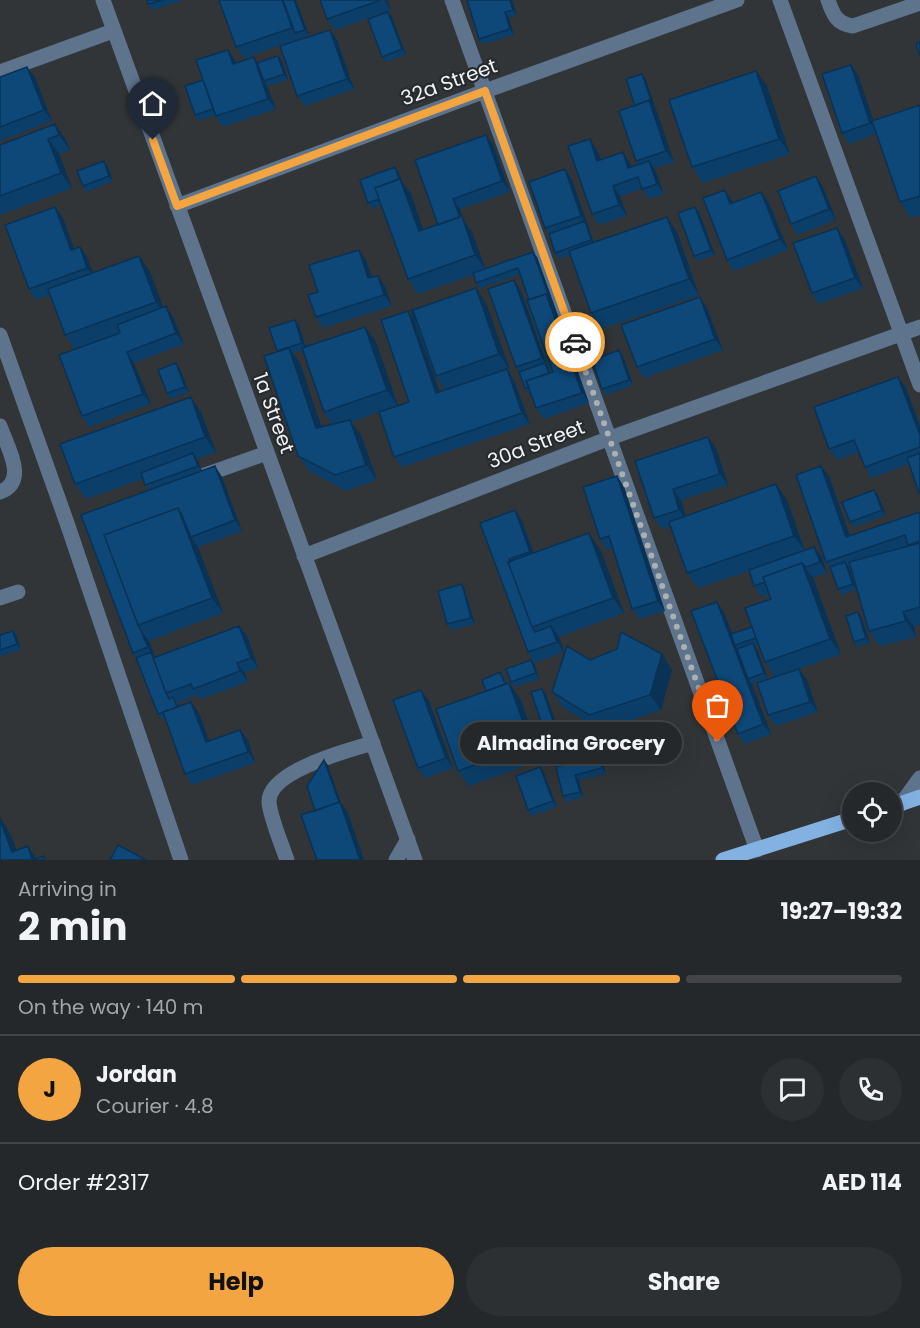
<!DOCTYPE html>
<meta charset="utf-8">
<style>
body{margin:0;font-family:Poppins,sans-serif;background:#2d3032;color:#f1f3f6;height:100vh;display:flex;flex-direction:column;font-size:22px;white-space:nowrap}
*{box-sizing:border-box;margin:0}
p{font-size:20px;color:#a3a6a8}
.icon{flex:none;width:33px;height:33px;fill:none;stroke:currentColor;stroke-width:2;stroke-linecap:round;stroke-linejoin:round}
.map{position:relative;height:860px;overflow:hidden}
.sheet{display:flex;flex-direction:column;background:#25282a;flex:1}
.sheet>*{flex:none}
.controls{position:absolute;left:842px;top:782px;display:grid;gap:12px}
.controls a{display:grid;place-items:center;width:60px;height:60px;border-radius:50%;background:#25282a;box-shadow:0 6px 24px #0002,0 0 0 2px #424447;font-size:30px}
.pin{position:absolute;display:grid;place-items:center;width:51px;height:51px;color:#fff;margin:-62px -26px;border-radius:50% 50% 50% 0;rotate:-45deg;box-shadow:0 0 6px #0007}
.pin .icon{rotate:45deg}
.courier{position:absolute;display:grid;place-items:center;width:60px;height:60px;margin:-30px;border:4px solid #f2a541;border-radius:50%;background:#fff;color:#222;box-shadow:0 2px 8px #0007}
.bubble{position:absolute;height:42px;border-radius:21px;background:#25282a;box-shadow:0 6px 24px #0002,0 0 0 2px #424447;font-size:20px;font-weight:700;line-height:42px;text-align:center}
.head em{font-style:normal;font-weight:700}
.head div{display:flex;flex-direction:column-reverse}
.head{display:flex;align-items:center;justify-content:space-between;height:102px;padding:0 18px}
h1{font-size:39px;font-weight:700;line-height:45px}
.bar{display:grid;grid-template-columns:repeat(4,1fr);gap:9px 6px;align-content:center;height:72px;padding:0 18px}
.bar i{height:8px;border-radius:4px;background:#424447}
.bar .active{background:#f2a541}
.bar p{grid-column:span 4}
.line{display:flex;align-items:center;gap:15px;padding:0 18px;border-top:2px solid #424447}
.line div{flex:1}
.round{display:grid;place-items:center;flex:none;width:63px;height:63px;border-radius:32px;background:#2d3032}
.primary-button{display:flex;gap:12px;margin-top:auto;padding:12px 18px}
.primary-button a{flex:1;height:69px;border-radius:36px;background:#f2a541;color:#111;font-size:24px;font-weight:700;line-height:69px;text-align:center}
.primary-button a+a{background:#2d3032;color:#f1f3f6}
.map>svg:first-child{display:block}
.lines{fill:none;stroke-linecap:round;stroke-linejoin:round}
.minor{stroke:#5d748c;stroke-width:15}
.major{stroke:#83b2e2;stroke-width:15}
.wall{fill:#0b3e68;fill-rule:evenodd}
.shaded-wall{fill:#093255}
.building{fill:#0d4879;stroke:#093255;stroke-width:1.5}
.done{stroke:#adb0b3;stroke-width:6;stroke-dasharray:0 10.8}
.route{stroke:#f2a541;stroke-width:8}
.labels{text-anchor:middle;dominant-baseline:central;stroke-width:4.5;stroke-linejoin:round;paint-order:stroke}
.street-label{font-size:20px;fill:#f0f2f5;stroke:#272b2e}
</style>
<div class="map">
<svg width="920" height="860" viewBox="0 0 920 860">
<rect width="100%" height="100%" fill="#313538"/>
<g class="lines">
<path class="minor" d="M103,0L415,860
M452,0L757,850
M780,0L920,385
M828,0C833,15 837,24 853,26L920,3
M0,72L113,31
M177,206L485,91L737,0
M0,335L67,523L181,860
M0,426C7,447 29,481 0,492
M199,477L267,453
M304,556L610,438L920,327
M0,598L18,592
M901,804L920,778
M287,860C282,845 270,817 269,802C268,771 349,750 373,743
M396,860L408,839"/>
<path class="major" d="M891,807L920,797
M723,860L852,819"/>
</g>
<path class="wall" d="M147,0H184L152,10L148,4Z
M219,0H296L309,35L244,58L236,47Z
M320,0H387L391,10L335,30L327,19Z
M512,0L517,15L509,18L514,35L483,44L479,39Z
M392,17L406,55L386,62L382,57Z
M330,30L337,40L354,89L305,106L297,96Z
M228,50L236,63L254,57L257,63L278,56L282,61L288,80L267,86L276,109L223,127L215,115L199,121L195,115L203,80Z
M851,65L858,75L873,120L920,105V215L911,218L900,202L876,134L849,144L842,133Z
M0,77H35L52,121L0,141Z
M646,80L674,162L654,168L656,172L664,194L649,199L642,189L620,196L627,216L599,225L592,214L590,139L597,150L601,159L630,163L632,167L639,164L636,161L635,106Z
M767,86L790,154L703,183L692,167Z
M55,124L66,140L70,150L59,154L72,188L0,215V145Z
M493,145L510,192L460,209L464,221L472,232L485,268L537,257L589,403L544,419L536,408L531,393L529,394L525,388L519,372L516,367L521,291L551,372H553L520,274L480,288L476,283L473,275L418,294L408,279L381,205L372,209L368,203L399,173L403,183L411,194L423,230L438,225L415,160Z
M108,167L113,181L87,192L83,186Z
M565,169L572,180L594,242L677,232L699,295L601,329L591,313L570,255L559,259L555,253L549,234L545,228Z
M816,176L823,187L836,220L798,235L791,224Z
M732,201L733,203H769L788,250L734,271L727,260Z
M695,207L699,212L715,255L697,261L694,256Z
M63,218L74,249L80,247L87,257L93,273L139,256L150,272L163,307L173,317L184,344L134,363L151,404L89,427L82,416L75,349L65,335L50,295L36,300L29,289Z
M844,238L863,288L819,304L812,293Z
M366,260L372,277L385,286L392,306L323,328L316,317L318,292Z
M486,303L510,370H508L514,380L530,424L402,467L394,457L379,412L351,422L361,435L377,480L346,491L309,471L298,456L277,352L299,325L306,347L376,342L398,405L409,402L415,321ZM416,322L418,326L436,376L445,390L440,392ZM302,350L324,412L332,424L321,426L300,363L293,353Z
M707,308L723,350L644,378L637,367Z
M619,350L623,356L633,385L606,395L602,389Z
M180,369L189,392L171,399L167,393Z
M898,377L906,388L920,426V494L909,464L872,478L865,467L859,452L837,460L829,449Z
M201,412L216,452L197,459L202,471L215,466L222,477L242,531L198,547L223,613L149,641L155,657L239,626L247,636L258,668L245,673L248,682L200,699L197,695L177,703L179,707L199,713L209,740H248L255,763L192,785L185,774L165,718L161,719L158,714L136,658L133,653L149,490L145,485L143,479L86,499L75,484Z
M716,448L728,485L681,500L686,516L787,500L805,550L814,547L822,557L827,573L813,578L841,654L799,669L807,680L818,712L776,726L768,715L775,677L765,662L758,644L754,645L757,649L768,678L752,684L771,734L745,744L738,734L724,612L732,634L752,627L771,599L769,594L762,597L754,586L749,571L698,588L687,573L671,526L662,529L654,518L635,461Z
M821,466L829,476L850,536L920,512V625L914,627L916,637L880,646L869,631L851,567L849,568L856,589L842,595L838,589L830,567L826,562Z
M617,476L624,487L665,611L640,619L632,609L613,548L607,550L600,539Z
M878,495L886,515L854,527L850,522Z
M515,510L522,521L534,553L600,549L624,613L559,637L564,652L535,663L528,652L480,523Z
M465,590L475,624L451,630L447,624Z
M862,618L870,643L858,647L854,642Z
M13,631L17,637L21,650L0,656V635Z
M531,660L535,665L539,679L515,687L511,682Z
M590,660L672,670L661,710L600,731L563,707L552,692Z
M504,677L507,684L520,698L542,760L469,786L458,771L486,691Z
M542,689L546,694L561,738L550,741L546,736Z
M429,701L453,768L425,778L418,768Z
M599,748L606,774L579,780L583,797L567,802L563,796L572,763Z
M544,773L557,807L532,816L528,810Z"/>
<path class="shaded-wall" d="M282,0H285L295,33L299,39L292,28Z
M294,0H296L309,35L305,30Z
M384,0H387L391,10Z
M510,0H512L517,15L513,10Z
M388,12L392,17L406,55L402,49Z
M505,12L509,18L514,35L510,29Z
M330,30L337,40L354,89L347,79Z
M228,50L235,60L241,75L233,64Z
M278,56L282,61L288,80L284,74Z
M254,57L261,68L264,81L267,86L276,109L268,99Z
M851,65L858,75L878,134L870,123Z
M27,67L35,77L52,121L44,110Z
M756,71L767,86L790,154L779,139Z
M642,74L646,80L674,162L666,151L649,100Z
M55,124L66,140L70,150L59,135Z
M486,135L493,145L510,192L502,181Z
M48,139L59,154L72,188L61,173Z
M590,139L597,150L605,171L597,161Z
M623,152L630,163L636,179L628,168Z
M104,161L108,167L113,181L109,176Z
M649,161L656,172L664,194L657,184Z
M395,167L399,173L403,183L411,194L429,247L419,231Z
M565,169L572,180L595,246L591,240L585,221L581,216Z
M816,176L823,187L836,220L829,209Z
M613,186L620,196L627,216L619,205Z
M725,190L732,201L738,215L730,204Z
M761,192L769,203L788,250L780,239Z
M453,199L460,209L464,221L472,232L486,270L475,255Z
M55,207L63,218L78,260L71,250Z
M695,207L699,212L715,255L711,250Z
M667,217L677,232L699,295L689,279Z
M837,228L844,238L863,288L855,278Z
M80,247L87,257L95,278L87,268Z
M359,250L366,260L376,289L368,278Z
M533,252L537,257L589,403L582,393L546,294Z
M139,256L150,272L167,318L156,302Z
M378,276L385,286L392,306L384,295Z
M514,280L521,291L554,385L551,379L545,363L542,358Z
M476,288L486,303L510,370L499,354Z
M700,297L707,308L723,350L715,339Z
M166,306L173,317L184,344L176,333Z
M408,311L415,322L444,404L436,393Z
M295,320L299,325L306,349L302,343Z
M365,327L376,342L398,406L387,390Z
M289,348L300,363L327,443L316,428Z
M619,350L623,356L633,385L629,380Z
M127,352L134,363L151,404L143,394Z
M176,363L180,369L189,392L185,387Z
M507,369L514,380L530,424L522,413Z
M898,377L906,388L920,426V435Z
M191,397L201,412L216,452L205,437Z
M350,420L361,435L377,480L366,465Z
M708,437L716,448L728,485L720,474Z
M193,453L197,459L202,471L198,466Z
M215,466L222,477L242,531L235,520Z
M821,466L829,476L854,548L846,537Z
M617,476L624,487L665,611L658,601Z
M776,484L787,500L805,551L794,536Z
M673,489L681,500L687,521L679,510Z
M874,490L878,495L886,515L882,510Z
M178,508L189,524L191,537L198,547L223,613L212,598Z
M515,510L522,521L537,562L530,552Z
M589,533L600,549L624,613L613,598Z
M814,547L822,557L827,573L820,562Z
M845,562L849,568L856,589L853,584Z
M802,563L813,578L841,654L830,639Z
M462,584L465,590L475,624L471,618Z
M717,602L724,612L736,644L735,645L739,650L748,679L752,684L771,734L763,724Z
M858,612L862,618L870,643L866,638Z
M903,612L914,627L916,637L906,621Z
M239,626L247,636L258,668L251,658Z
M551,626L559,637L564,652L557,642Z
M13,631L17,637L21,650L17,644Z
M141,631L149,641L168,693L151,652L148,647Z
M753,643L757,649L768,678L764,673Z
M662,654L672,670L661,710L650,695Z
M531,660L535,665L539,679L536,673Z
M237,663L245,673L248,682L240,671Z
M799,669L807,680L818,712L810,702Z
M509,683L520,698L542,760L531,744Z
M542,689L546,694L561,738L557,732Z
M421,690L429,701L453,768L446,758Z
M191,702L199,713L213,752L206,742Z
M240,730L248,740L255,763L248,752Z
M595,742L599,748L606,774L602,768Z
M324,760L328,765L341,803L348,813L364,860H360Z
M540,767L544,773L557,807L553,801Z
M575,775L579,780L583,797L580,792Z
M0,817L11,835L20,860L12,852L0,827Z
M28,846L37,860H32Z"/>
<path class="building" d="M147,0H163L148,4Z
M219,0H282L292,28L236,47Z
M283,0H294L305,30L295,33Z
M320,0H381L327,19Z
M467,0H510L513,10L505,12L510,29L479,39Z
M388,12L402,49L382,57L368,19Z
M330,30L347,79L297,96L280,46Z
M920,42V56L916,44Z
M228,50L233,64L254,57L268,99L216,116L196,60Z
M278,56L284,74L264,81L257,63Z
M851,65L870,123L842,133L822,74Z
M27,67L44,110L0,127V77Z
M756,71L779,139L692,167L669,100Z
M642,74L653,106L649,100L635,106L626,79Z
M203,80L213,109L195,115L185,86Z
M649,100L666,151L636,161L619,111Z
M920,105V196L900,202L872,121Z
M55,124L59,135L48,139L61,173L0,196V145Z
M486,135L502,181L453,199L460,217L438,225L415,160Z
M590,139L597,161L623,152L628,168L649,161L657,184L642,189L638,177L613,186L619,205L592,214L568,146Z
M104,161L109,176L83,186L77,171Z
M395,167L399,179L375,188L379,199L368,203L360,180Z
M565,169L581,216L545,228L529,182Z
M816,176L829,209L791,224L778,191Z
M400,179L419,231L462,216L475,255L408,279L375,188Z
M725,190L730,204L761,192L780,239L727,260L703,198Z
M55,207L71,250L80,247L87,268L29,289L5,225Z
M695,207L711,250L694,256L678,213Z
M667,217L689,279L591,313L569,251Z
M585,221L591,240L555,253L549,234Z
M837,228L855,278L812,293L793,243Z
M359,250L368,278L378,276L384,295L316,317L308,295L318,292L309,265Z
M533,252L550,299L546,294L529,300L518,268L476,283L473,273Z
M139,256L156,302L65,335L48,289Z
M514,280L542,358L516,367L488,289Z
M476,288L499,354L436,376L413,310Z
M546,294L582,393L536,408L526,381L553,372L527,300Z
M700,297L715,339L637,367L621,325Z
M166,306L176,333L127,352L143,394L82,416L59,355L120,333L117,325Z
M411,310H413L416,320L415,321Z
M408,311L436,393L507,369L522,413L394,457L379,412L409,402L381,320Z
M295,320L302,343L277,351L269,328Z
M365,327L387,390L324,412L302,348Z
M289,348L316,428L350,420L366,465L335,475L298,456L264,356Z
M619,350L629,380L602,389L592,360Z
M176,363L185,387L167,393L158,370Z
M545,363L549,373L526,381L529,387L525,388L519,372Z
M898,377L920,435V447L865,467L854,440L829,449L814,407Z
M191,397L205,437L75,484L60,444Z
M708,437L720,474L673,489L679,510L654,518L635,461Z
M193,453L198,466L145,485L141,473Z
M920,453V492L919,493L907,458Z
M215,466L235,520L191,537L181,513H180L178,508L104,535L138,625L141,631L148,647L133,653L81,515Z
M821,466L846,537L920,512V541L908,545L905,535L826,562L796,475Z
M617,476L658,601L632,609L609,536L600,539L583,487Z
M776,484L794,536L687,573L669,522Z
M874,490L882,510L850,522L842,502Z
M178,508L212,598L138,625L104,535Z
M515,510L530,552L509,559L510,562H508L532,627L535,632L551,626L557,642L528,652L480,523Z
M589,533L613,598L532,627L508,562Z
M920,543V607L903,612L906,621L869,631L849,562Z
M814,547L820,562L806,567L802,563L763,577L765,582L754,586L749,570Z
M845,562L853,584L838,589L830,567Z
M802,563L830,639L765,662L745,608L771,599L763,577Z
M462,584L471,618L447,624L438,591Z
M717,602L763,724L738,734L691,611Z
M858,612L866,638L854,642L846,616Z
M239,626L251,658L237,663L240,671L193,689L191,684L166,693L153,658Z
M752,627L756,638L735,645L731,634Z
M13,631L17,644L0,650V635Z
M621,632L662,654L650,695L589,715L552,692L567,646L590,660L617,649Z
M753,643L764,673L748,679L737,649Z
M151,652L166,693L169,699L173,697L177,707L158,714L136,658Z
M531,660L536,673L511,682L506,669Z
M799,669L810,702L768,715L757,683Z
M500,672L505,684L486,691L482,680Z
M509,683L531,744L458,771L436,709Z
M542,689L557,732L546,736L531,692Z
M421,690L446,758L418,768L393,700Z
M191,702L206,742L240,730L248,752L185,774L163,712Z
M595,742L602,768L575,775L580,792L563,796L556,767L572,763L568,749Z
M324,760L339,802L315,811L307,786Z
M540,767L553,801L528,810L516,776Z
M340,802L360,860H317L301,815Z
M0,820L12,852L28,846L32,860H0Z
M118,845L146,860H110Z
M44,856L45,860H32Z"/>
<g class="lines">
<path class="done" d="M575,342L718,742"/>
<path class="route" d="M153,140L177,206L485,91L575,342"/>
</g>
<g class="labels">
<g class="street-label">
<text transform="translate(449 82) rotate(-20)">32a Street</text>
<text transform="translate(274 413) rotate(70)">1a Street</text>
<text transform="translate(536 444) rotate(-21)">30a Street</text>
</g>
</g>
</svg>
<div class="controls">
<a><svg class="icon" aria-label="locate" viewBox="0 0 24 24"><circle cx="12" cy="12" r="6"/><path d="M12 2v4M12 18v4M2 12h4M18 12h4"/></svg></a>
</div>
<div class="pin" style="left:718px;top:742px;background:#ea580c"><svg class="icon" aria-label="bag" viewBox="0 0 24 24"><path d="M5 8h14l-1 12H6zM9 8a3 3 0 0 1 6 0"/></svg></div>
<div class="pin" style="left:153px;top:140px;background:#1f2937"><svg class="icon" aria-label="home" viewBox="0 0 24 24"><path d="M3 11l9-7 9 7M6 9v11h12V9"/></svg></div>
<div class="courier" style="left:575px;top:342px"><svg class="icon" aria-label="car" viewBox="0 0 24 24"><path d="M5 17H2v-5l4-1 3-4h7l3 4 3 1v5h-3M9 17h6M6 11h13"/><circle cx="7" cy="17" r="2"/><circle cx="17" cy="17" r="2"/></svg></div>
<div class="bubble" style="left:460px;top:722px;width:222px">Almadina Grocery</div>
</div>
<section class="sheet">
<div class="head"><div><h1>2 min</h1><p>Arriving in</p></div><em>19:27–19:32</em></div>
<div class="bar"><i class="active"></i><i class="active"></i><i class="active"></i><i></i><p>On the way · 140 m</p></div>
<div class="line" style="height:108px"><b class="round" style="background:#f2a541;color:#111">J</b><div><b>Jordan</b><p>Courier · 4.8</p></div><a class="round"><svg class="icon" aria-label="chat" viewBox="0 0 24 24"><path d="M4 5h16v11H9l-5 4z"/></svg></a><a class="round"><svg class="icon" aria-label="phone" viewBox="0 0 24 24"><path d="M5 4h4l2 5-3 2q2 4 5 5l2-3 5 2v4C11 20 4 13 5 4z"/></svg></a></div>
<div class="line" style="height:78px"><div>Order #2317</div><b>AED 114</b></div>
<div class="primary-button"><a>Help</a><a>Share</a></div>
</section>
